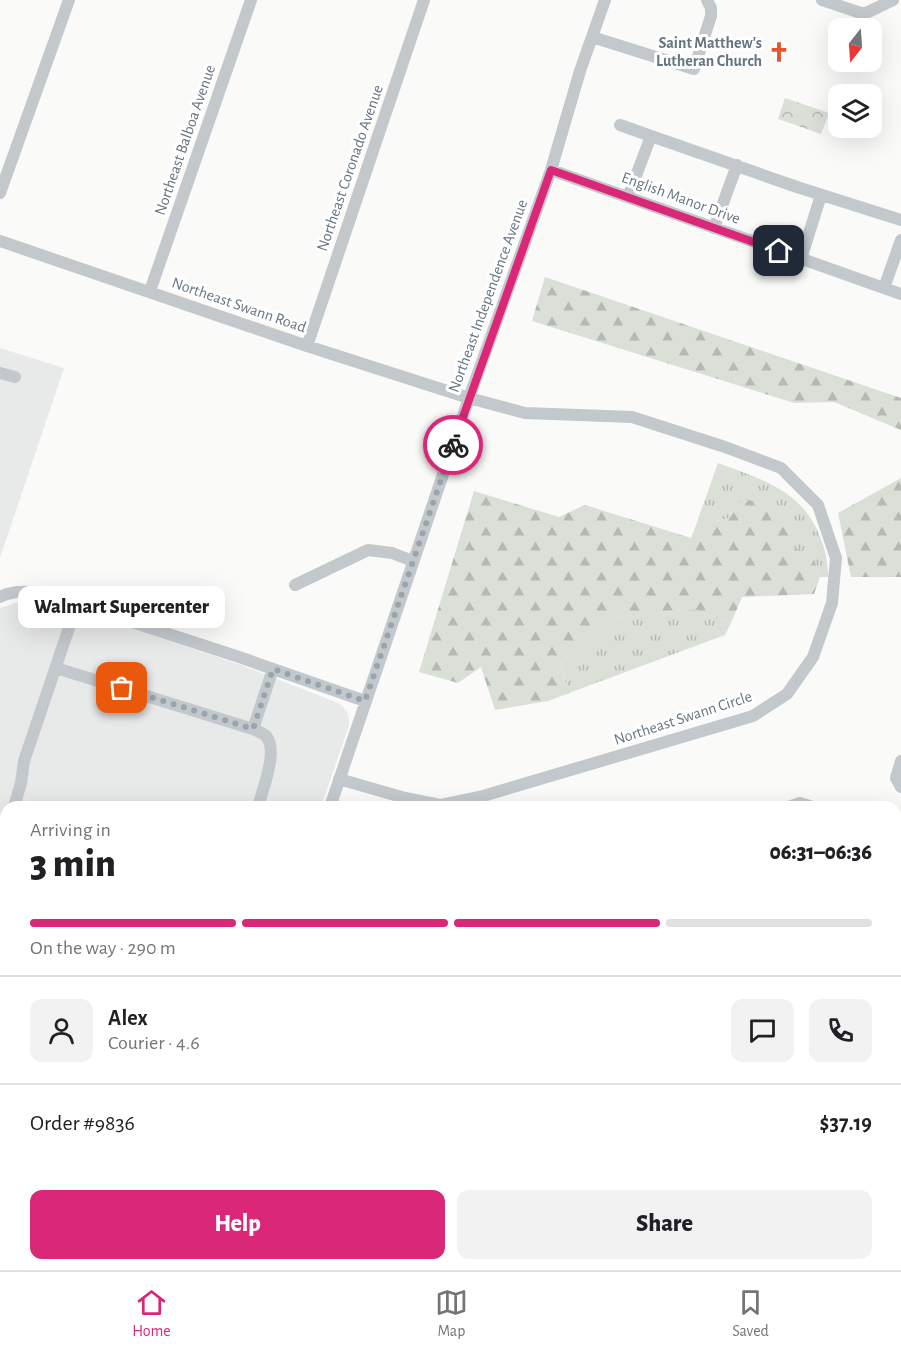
<!DOCTYPE html>
<meta charset="utf-8">
<style>
body{margin:0;font-family:"Alegreya Sans",sans-serif;background:#f2f2f2;color:#202124;height:100vh;display:flex;flex-direction:column;font-size:22px;white-space:nowrap}
*{box-sizing:border-box;margin:0}
p{font-size:20px;color:#757577}
.icon{flex:none;width:33px;height:33px;fill:none;stroke:currentColor;stroke-width:2;stroke-linecap:round;stroke-linejoin:round}
.map{position:relative;flex:1;overflow:hidden}
.side{position:absolute;left:0px;top:801px;width:902px;height:470px;display:flex;flex-direction:column;background:#fff;border-radius:18px 18px 0 0;box-shadow:0 6px 24px #0002}
.side>*{flex:none}
.needle{width:39px;rotate:197deg}
.tools{position:absolute;left:828px;top:18px;display:grid;gap:12px}
.tools a{display:grid;place-items:center;width:54px;height:54px;border-radius:12px;background:#fff;box-shadow:0 6px 24px #0002;font-size:30px}
.pin{position:absolute;display:grid;place-items:center;width:51px;height:51px;color:#fff;margin:-26px;border-radius:12px;box-shadow:0 3px 9px #0006}
.courier{position:absolute;display:grid;place-items:center;width:60px;height:60px;margin:-30px;border:4px solid #db2777;border-radius:50%;background:#fff;color:#222;box-shadow:0 2px 8px #0007}
.bubble{position:absolute;height:42px;border-radius:12px;background:#fff;box-shadow:0 6px 24px #0002;font-size:20px;font-weight:800;line-height:42px;text-align:center}
.summary em{font-style:normal;font-weight:800}
.summary div{display:flex;flex-direction:column-reverse}
.summary{display:flex;align-items:center;justify-content:space-between;height:102px;padding:0 30px}
h1{font-size:39px;font-weight:800;line-height:45px}
.bar{display:grid;grid-template-columns:repeat(4,1fr);gap:9px 6px;align-content:center;height:72px;padding:0 30px}
.bar i{height:8px;border-radius:4px;background:#e0e0e0}
.bar .active{background:#db2777}
.bar p{grid-column:span 4}
.line{display:flex;align-items:center;gap:15px;padding:0 30px;border-top:2px solid #e0e0e0}
.line div{flex:1}
.round{display:grid;place-items:center;flex:none;width:63px;height:63px;border-radius:12px;background:#f2f2f2}
.cta{display:flex;gap:12px;margin-top:auto;padding:12px 30px}
.cta a{flex:1;height:69px;border-radius:12px;background:#db2777;color:#fff;font-size:24px;font-weight:800;line-height:69px;text-align:center}
.cta a+a{background:#f2f2f2;color:#202124}
.dock{display:flex;justify-content:space-around;align-items:center;height:84px;border-top:2px solid #e0e0e0;background:#fff;font-size:16px;color:#757577}
.dock a{display:grid;justify-items:center;gap:3px}
.dock .active{color:#db2777}
.map>svg:first-child{display:block}
.built{fill:#e8e9e9}
.grass{fill:url(#grass-tufts)}
.forest{fill:url(#forest-firs)}
.park{fill:url(#park-crowns)}
.lines{fill:none;stroke-linecap:round;stroke-linejoin:round}
.path{stroke:#bbbfc2;stroke-width:2;stroke-dasharray:3 3;stroke-linecap:butt}
.minor{stroke:#c3c8cc;stroke-width:12}
.done{stroke:#99a4ac;stroke-width:6;stroke-dasharray:0 10.8}
.route{stroke:#db2777;stroke-width:8}
.labels{text-anchor:middle;dominant-baseline:central;stroke-width:6;stroke-linejoin:round;paint-order:stroke}
.poi-label{font-size:16px;font-weight:bold;fill:#657683;stroke:#fff;text-anchor:end}
.street-label{font-size:16px;fill:#657683;stroke:#fff}
</style>
<div class="map">
<svg width="901" height="1270" viewBox="0 0 901 1270">
<defs>
<pattern id="grass-tufts" width="24" height="20" patternUnits="userSpaceOnUse" patternTransform="scale(1.5)"><rect width="24" height="20" fill="#dadfd7"/><path d="M3 7l-1-3M5 7V3M7 7l1-3M15 17l-1-3M17 17v-4M19 17l1-3" fill="none" stroke="#b4b9b4"/></pattern>
<pattern id="forest-firs" width="22" height="20" patternUnits="userSpaceOnUse" patternTransform="scale(1.5)"><rect width="22" height="20" fill="#dadfd7"/><path d="M5 1l3.5 6h-7zM16 11l3.5 6h-7z" fill="#b4b9b4"/></pattern>
<pattern id="park-crowns" width="20" height="18" patternUnits="userSpaceOnUse" patternTransform="scale(1.5)"><rect width="20" height="18" fill="#dadfd7"/><path d="M2 6a3 3 0 1 1 6 0M12 15a3 3 0 1 1 6 0" fill="none" stroke="#b4b9b4"/></pattern>
</defs>
<rect width="100%" height="100%" fill="#fafaf8"/>
<path class="built" d="M0,348L64,368L0,558Z
M25,600H37L59,604L241,665L338,703L343,707L347,712L349,718V725L321,807H6V1085L0,1083V608Z"/>
<path class="grass" d="M718,463C766,481 806,491 823,545C827,555 827,566 829,577H820L812,553L792,549L730,518L696,525Z
M694,609L731,623L725,635L569,693L560,664L614,617Z"/>
<path class="forest" d="M545,277L901,398V430L834,402L794,403L532,321Z
M901,478V577H851L838,513Z
M474,491L559,517L585,505L691,538L696,525L730,518L743,499L773,505L792,529V548L812,553L820,577L814,594L742,597L731,623L694,609L615,617L560,664L569,693L548,701L495,710L481,667L458,683L419,672Z"/>
<path class="park" d="M785,98L829,113L821,134L778,119Z"/>
<g class="lines">
<path class="path" d="M199,1270L201,1264"/>
<path class="minor" d="M822,0L864,14L893,0
M592,37L694,69L711,16V8L707,0
M620,125L651,136
M551,170L901,294
M0,193L69,0
M628,197L651,136L797,187L901,220
M714,228L737,165
M0,241L307,346L469,398L525,413L632,417L725,447L781,468L818,505L836,558L832,603L813,657L787,694L753,716L483,796L440,805L405,798L339,779
M801,259L821,195
M884,288L901,240
M150,291L251,0
M307,346L424,0
M0,373L15,377
M295,585L368,550L392,553L413,561
M0,597C17,588 38,592 55,597L236,656L365,701
M56,668L253,729
M901,761L896,778L901,787
M14,807L21,783L24,761L77,604
M258,807C262,790 279,751 266,736C263,733 257,731 253,729L273,669
M330,807L469,398L551,170L580,71L605,0
M789,807L800,803L813,807
M896,824L901,822
M896,838L901,843
M0,856L6,834
M896,918L901,909
M896,1044L901,1046
M0,1067L6,1069
M0,1104L6,1106
M896,1107L901,1109
M0,1220L6,1200
M427,1264L432,1270
M637,1264L638,1270
M122,1270L123,1264
M178,1270L180,1264
M254,1270L255,1264
M820,1270L822,1264"/>
</g>
<g class="lines">
<path class="done" d="M122,688L253,729L273,669L365,701L453,445"/>
<path class="route" d="M453,445L551,170L779,251"/>
</g>
<defs>
<g id="church-bare" transform="scale(1.62)"><path d="M-1.2-6h2.4v3.5h3.3v2.4h-3.3V6h-2.4V-.1h-3.3v-2.4h3.3Z" fill="#e4572e" stroke="#fff" stroke-width="2.5" paint-order="stroke"/></g>
</defs>
<g fill-rule="evenodd">
<use href="#church-bare" x="779" y="52"/>
</g>
<g class="labels">
<g class="poi-label">
<text x="762" y="43">Saint Matthew's<tspan x="762" dy="18">Lutheran Church</tspan></text>
</g>
<g class="street-label">
<text transform="translate(185 140) rotate(-71)">Northeast Balboa Avenue</text>
<text transform="translate(350 168) rotate(-71)">Northeast Coronado Avenue</text>
<text transform="translate(681 198) rotate(20)">English Manor Drive</text>
<text transform="translate(488 296) rotate(-70)">Northeast Independence Avenue</text>
<text transform="translate(239 305) rotate(19)">Northeast Swann Road</text>
<text transform="translate(683 718) rotate(-18)">Northeast Swann Circle</text>
</g>
</g>
</svg>
<div class="tools">
<a><svg class="needle" viewBox="-14 -14 28 28"><path d="M0-13l5 13h-10z" fill="#e53935"/><path d="M0 13l5-13h-10z" fill="#757577"/></svg></a>
<a><svg class="icon" aria-label="layers" viewBox="0 0 24 24"><path d="M12 4l9 5-9 5-9-5zM3 14l9 5 9-5"/></svg></a>
</div>
<div class="pin" style="left:122px;top:688px;background:#ea580c"><svg class="icon" aria-label="bag" viewBox="0 0 24 24"><path d="M5 8h14l-1 12H6zM9 8a3 3 0 0 1 6 0"/></svg></div>
<div class="pin" style="left:779px;top:251px;background:#1f2937"><svg class="icon" aria-label="home" viewBox="0 0 24 24"><path d="M3 11l9-7 9 7M6 9v11h12V9"/></svg></div>
<div class="courier" style="left:453px;top:445px"><svg class="icon" aria-label="bike" viewBox="0 0 24 24"><circle cx="6" cy="16" r="4"/><circle cx="18" cy="16" r="4"/><path d="M6 16l4-8h5l3 8M10 8l3 8H6M13 5h3"/></svg></div>
<div class="bubble" style="left:18px;top:586px;width:207px">Walmart Supercenter</div>
<section class="side">
<div class="summary"><div><h1>3 min</h1><p>Arriving in</p></div><em>06:31–06:36</em></div>
<div class="bar"><i class="active"></i><i class="active"></i><i class="active"></i><i></i><p>On the way · 290 m</p></div>
<div class="line" style="height:108px"><a class="round"><svg class="icon" aria-label="person" viewBox="0 0 24 24"><circle cx="12" cy="8" r="4"/><path d="M4 21q1-7 8-7t8 7"/></svg></a><div><b>Alex</b><p>Courier · 4.6</p></div><a class="round"><svg class="icon" aria-label="chat" viewBox="0 0 24 24"><path d="M4 5h16v11H9l-5 4z"/></svg></a><a class="round"><svg class="icon" aria-label="phone" viewBox="0 0 24 24"><path d="M5 4h4l2 5-3 2q2 4 5 5l2-3 5 2v4C11 20 4 13 5 4z"/></svg></a></div>
<div class="line" style="height:78px"><div>Order #9836</div><b>$37.19</b></div>
<div class="cta"><a>Help</a><a>Share</a></div>
</section>
</div>
<nav class="dock">
<a class="active"><svg class="icon" aria-label="home" viewBox="0 0 24 24"><path d="M3 11l9-7 9 7M6 9v11h12V9"/></svg>Home</a>
<a><svg class="icon" aria-label="map" viewBox="0 0 24 24"><path d="M3 6l6-2 6 2 6-2v14l-6 2-6-2-6 2zM9 4v14M15 6v14"/></svg>Map</a>
<a><svg class="icon" aria-label="saved" viewBox="0 0 24 24"><path d="M7 4h10v16l-5-4-5 4z"/></svg>Saved</a>
</nav>
